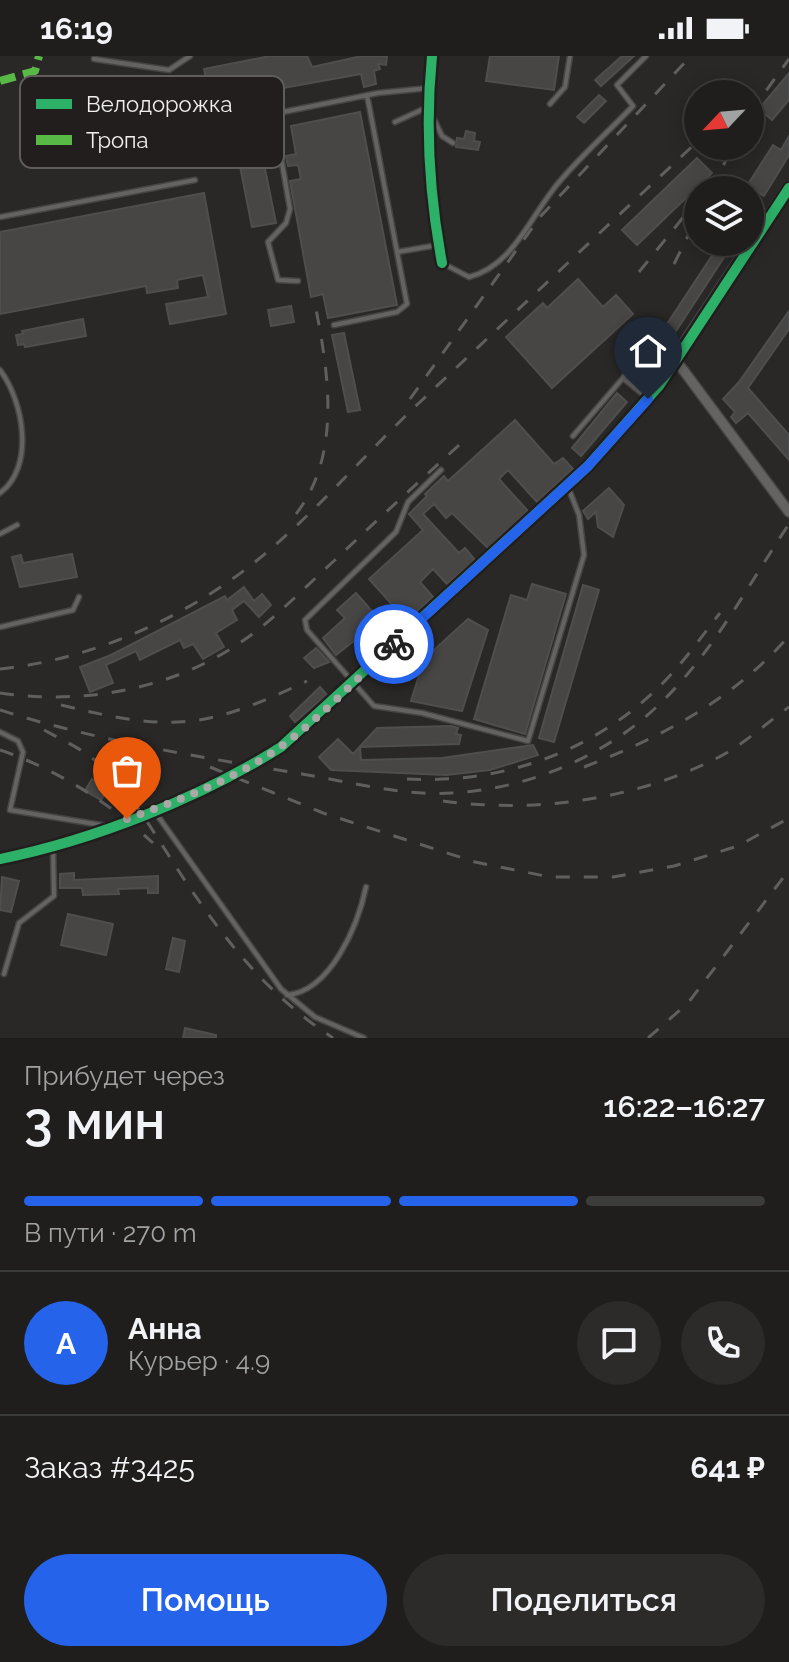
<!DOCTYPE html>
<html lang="ru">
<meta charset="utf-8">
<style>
body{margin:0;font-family:Raleway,sans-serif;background:#2c2b2a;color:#f1f3f6;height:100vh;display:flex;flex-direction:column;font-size:30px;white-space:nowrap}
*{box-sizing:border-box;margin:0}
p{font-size:26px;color:#a1a2a4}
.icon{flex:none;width:44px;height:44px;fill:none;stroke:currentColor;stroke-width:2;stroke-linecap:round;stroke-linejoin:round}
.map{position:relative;height:982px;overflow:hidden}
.side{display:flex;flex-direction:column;background:#1f1e1d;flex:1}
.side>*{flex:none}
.needle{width:52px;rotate:244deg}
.fabs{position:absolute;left:684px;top:24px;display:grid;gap:16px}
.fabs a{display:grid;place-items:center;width:80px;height:80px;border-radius:50%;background:#1f1e1d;box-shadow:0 4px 20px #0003,0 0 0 2px #3c3c3b;font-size:40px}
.pin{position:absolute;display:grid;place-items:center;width:68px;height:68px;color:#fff;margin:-82px -34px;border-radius:50% 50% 50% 0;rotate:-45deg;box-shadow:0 0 8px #0007}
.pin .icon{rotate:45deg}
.courier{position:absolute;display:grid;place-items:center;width:80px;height:80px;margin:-40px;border:6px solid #2563eb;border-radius:50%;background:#fff;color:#222;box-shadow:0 2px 10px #0007}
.summary em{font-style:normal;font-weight:600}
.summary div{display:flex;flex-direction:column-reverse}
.summary{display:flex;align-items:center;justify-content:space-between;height:136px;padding:0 24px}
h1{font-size:52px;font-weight:600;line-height:60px}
.bar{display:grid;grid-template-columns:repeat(4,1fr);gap:12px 8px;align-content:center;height:96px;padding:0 24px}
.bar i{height:10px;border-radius:6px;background:#3c3c3b}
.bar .on{background:#2563eb}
.bar p{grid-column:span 4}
.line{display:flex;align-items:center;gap:20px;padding:0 24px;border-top:2px solid #3c3c3b}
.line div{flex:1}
.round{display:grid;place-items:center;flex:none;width:84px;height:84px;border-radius:42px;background:#2c2b2a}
.button{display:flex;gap:16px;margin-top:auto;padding:16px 24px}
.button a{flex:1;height:92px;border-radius:48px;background:#2563eb;color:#fff;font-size:32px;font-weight:600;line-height:92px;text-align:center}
.button a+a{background:#2c2b2a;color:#f1f3f6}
.status{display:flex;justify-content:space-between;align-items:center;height:56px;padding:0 40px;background:#1f1e1d;direction:ltr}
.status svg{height:22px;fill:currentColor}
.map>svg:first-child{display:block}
.building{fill:#474645;stroke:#4f4e4e;stroke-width:2}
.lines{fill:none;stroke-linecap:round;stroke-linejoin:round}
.lane-casing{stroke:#464544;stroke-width:7}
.street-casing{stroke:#464544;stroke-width:12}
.secondary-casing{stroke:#464544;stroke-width:15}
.lane{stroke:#646362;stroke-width:4}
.street{stroke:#646362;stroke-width:9}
.secondary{stroke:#6a6566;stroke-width:12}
.rail{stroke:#605f5f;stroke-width:3;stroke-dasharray:14 14;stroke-linecap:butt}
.quiet{stroke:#58b947;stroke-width:8;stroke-dasharray:16 8;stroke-linecap:butt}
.cycleway-casing{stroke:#211e1d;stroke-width:15}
.cycleway{stroke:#2db169;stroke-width:10}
.done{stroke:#aaa9a8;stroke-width:8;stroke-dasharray:0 14.4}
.route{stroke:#2563eb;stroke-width:10}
.key{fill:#211e1d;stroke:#5f5c5b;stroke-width:2}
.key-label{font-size:22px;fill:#f0eeed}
</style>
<div class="status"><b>16:19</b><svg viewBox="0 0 49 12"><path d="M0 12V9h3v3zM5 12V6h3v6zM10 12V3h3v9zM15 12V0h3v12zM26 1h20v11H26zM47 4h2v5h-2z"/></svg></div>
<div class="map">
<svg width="789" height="982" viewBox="0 0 789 982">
<rect width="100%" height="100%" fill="#292827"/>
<path class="building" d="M270,0H307L312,11L362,0H387L386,9L378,8L380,13L374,15L376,28L364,31L361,18L210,45L204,13Z
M490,0H559L554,34L486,25Z
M622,0H634L601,30L595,24Z
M789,17V44L772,64L759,53Z
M599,39L606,45L584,67L577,61Z
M360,56L397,249L328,262L323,238L311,241L290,125L301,123L298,109L288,110L286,100L296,98L291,70Z
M466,75L475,77L474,85L480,86L478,94L456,91L457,82L464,83Z
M789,80V99L764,140L747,130L773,89L781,94Z
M262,95L263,99L272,97L274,106L264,108L276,167L252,171L238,100Z
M697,102L712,117L637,189L622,174Z
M204,137L226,258L170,268L166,248L208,241L203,219L177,224L178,232L147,237L146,230L0,258V176Z
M721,186H734L656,306L646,300Z
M578,223L603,251L616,239L633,258L552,332L506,281L543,247L547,252Z
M291,250L294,266L271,270L268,254Z
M789,255V273L748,332L789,379V404L748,357L736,367L731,361L735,356L723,343L739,326Z
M83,263L86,280L25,291L24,288L18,289L16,279L23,278L22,275Z
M344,277L360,354L348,356L332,279Z
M617,337L627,346L581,400L572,392Z
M515,364L554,408L563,402L573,413L537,446L508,414L499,423L528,455L488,492L452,457L446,462L434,448L423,458L459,497L465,492L475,504L447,528L433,513L420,526L433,541L400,571L391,560L397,554L369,523L423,474L409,458L427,440L425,438L444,420L448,425Z
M609,432L624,449L613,481L598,471L596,456L588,463L583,455Z
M72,498L77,521L20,531L12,501L21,499L23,507Z
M532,528L566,538L525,678L474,663L511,539L527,544Z
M583,529L599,534L554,686L539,682Z
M244,531L254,545L262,538L271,549L259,561L244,545L232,554L237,564L216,577L224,591L203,603L193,588L184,592L180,584L140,604L136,595L106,609L113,627L90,636L80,611L111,599L225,540L227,544Z
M356,537L380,564L336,599L323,582L345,562L337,554Z
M468,563L488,574L462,655L411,645L424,603Z
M316,592L329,606L314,612L304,602Z
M320,631L327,639L295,666L290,660Z
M451,670L458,672L456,678L461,679L459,688L360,691L361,704L442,702L533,689L538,699L490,714L446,719L331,714L319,701L338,683L353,698L377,672Z
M92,723L108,733L101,744L85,735Z
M74,817V824L158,820V837H148V832L118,833L119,838L83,839L82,832H60V818Z
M2,821L19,825L11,856L0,854Z
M68,858L113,868L106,899L61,889Z
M173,882L185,885L179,916L166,913Z
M185,972L216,979V982H183Z"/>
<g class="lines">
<g class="lane-casing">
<path id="lane" d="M94,3L169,14L190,0
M550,48L565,31L570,0
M432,59L442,80L453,87
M395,66L428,51
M0,161L195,124
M397,196L438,189
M444,208L469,221C514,210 531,158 560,125C582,99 609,75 633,50L617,29L646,0
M298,225L278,224L268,186L286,167L290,153L275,67L278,57L378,37L429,32
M334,269L397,256L407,248L367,39
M0,314C24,346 35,411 0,437
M623,322L649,277
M573,380L623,322L646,341
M441,414L408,446L396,476L305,564L307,574L374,650L422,657L528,685L584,499L579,459L568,431
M0,478L17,469
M0,571L73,554L79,541
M0,676L18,685L23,696L10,754L107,770
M155,756L281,933L315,961L364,982
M4,918L19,867L54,840L53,792
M287,939C331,935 358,869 366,831"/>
</g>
<g class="street-casing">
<path id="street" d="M432,0C425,70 429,137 442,207
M0,803C94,784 200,742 281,691L588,410L659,330L675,303L789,456"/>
</g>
<g class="secondary-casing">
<path id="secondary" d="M675,303L789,132"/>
</g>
<use href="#lane" class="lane"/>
<use href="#street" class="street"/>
<use href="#secondary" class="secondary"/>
<path class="rail" d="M750,57L789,3
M711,134L733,90
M674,208L698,160
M639,216L698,143
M410,343L540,161L691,0
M296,458C343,397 328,313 314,243
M0,613C98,603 199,556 273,491C325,446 370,393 420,346C512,259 605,172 698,85
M0,637C84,649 173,634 244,584C277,561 305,531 335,504C379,462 424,421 469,380
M61,649C171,676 204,674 307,625
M0,654C97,685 201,701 302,718C350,726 402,740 451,737C514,734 575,712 626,676C700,623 740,541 789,468
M44,674C62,684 81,692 97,706C134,738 157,783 184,823C226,886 269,940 333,982
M0,694C56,713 110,747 153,787
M210,711L323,757L475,806L550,821H613L674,810L738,790L789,762
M584,711C662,681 734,643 789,580
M407,723C503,728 594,696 662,628C684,606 701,581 720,557
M443,745C532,757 631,745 713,704C740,692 765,668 789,651
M648,982L688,947L789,814"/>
<path class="quiet" d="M0,25L35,15L39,0"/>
<g class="cycleway-casing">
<path id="cycleway" d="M432,0C425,70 429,137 442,207
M0,803C94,784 200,742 281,691L588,410L659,330L789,132"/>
</g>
<use href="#cycleway" class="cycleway"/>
</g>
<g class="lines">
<path class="done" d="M127,763C179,744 233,724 279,692C320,663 357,622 394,588"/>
<path class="route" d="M394,588L588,410L648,343"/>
</g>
<rect x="20" y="20" width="264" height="92" rx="12" class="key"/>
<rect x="36" y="43" width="36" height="10" fill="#2db169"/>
<rect x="36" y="79" width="36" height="10" fill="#58b947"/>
<g class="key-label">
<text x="86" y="56">Велодорожка</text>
<text x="86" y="92">Тропа</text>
</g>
</svg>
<div class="fabs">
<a><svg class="needle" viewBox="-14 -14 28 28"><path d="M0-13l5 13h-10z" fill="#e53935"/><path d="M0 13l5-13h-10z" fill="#a1a2a4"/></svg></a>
<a><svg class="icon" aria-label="layers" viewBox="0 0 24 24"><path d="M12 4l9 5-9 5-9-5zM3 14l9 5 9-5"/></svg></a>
</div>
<div class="pin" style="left:127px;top:763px;background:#ea580c"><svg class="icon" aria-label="bag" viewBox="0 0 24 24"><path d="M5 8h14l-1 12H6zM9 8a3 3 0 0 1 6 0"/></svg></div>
<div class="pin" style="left:648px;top:343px;background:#1f2937"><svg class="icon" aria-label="home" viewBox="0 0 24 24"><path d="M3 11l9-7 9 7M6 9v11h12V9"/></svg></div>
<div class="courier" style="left:394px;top:588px"><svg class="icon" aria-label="bike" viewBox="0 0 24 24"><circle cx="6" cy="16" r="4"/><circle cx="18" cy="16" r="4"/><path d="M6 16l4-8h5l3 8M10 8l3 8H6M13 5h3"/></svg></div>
</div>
<section class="side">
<div class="summary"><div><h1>3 мин</h1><p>Прибудет через</p></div><em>16:22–16:27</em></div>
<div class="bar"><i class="on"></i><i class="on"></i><i class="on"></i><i></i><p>В пути · 270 m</p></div>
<div class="line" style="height:144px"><b class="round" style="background:#2563eb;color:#fff">А</b><div><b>Анна</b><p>Курьер · 4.9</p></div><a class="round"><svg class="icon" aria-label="chat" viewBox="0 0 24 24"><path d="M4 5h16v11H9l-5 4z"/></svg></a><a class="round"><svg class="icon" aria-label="phone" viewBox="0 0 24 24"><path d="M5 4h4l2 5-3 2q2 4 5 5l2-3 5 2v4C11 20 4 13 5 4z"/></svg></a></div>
<div class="line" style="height:104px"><div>Заказ #3425</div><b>641 ₽</b></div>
<div class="button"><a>Помощь</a><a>Поделиться</a></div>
</section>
